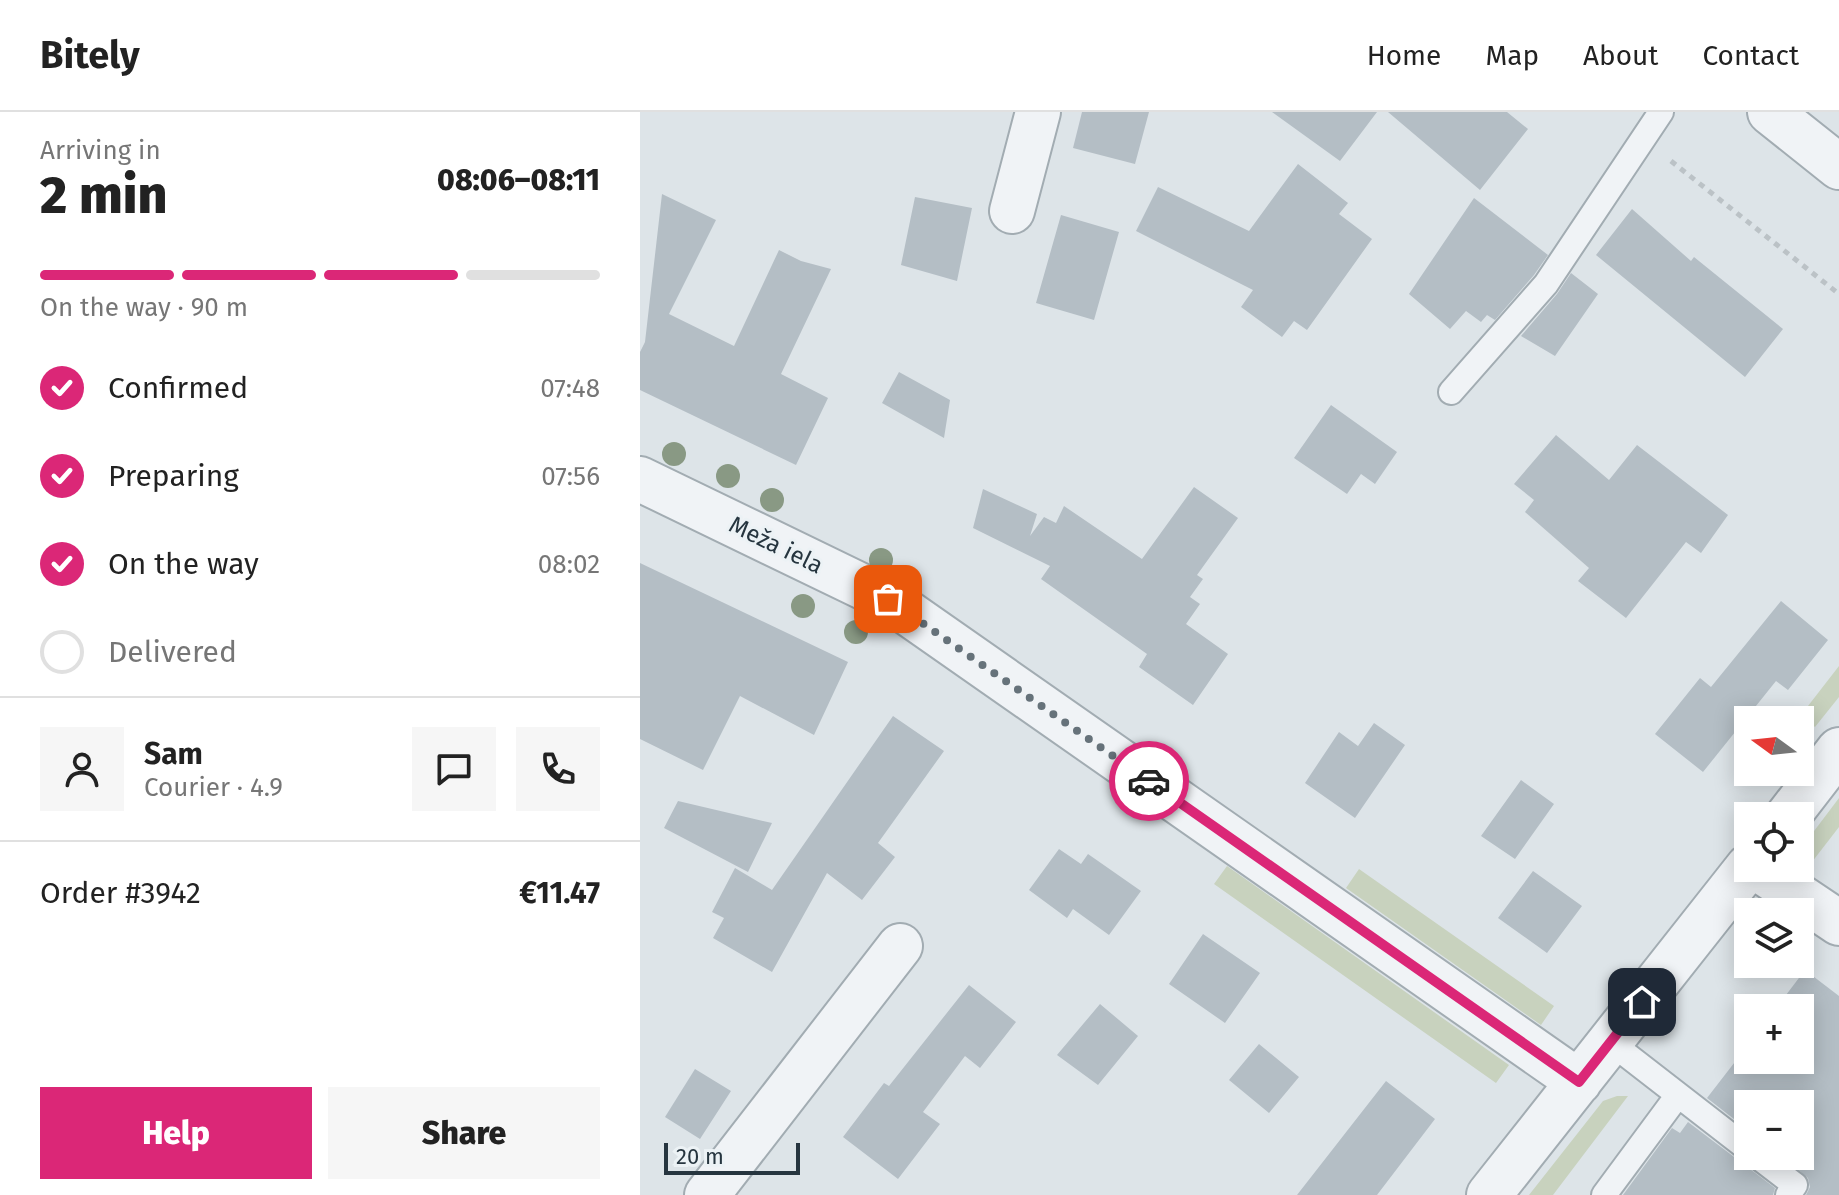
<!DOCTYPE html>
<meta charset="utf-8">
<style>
body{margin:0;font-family:"Fira Sans",sans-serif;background:#f6f6f6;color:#222;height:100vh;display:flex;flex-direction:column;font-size:30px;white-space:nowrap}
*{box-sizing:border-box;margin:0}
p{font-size:26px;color:#767676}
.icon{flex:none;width:44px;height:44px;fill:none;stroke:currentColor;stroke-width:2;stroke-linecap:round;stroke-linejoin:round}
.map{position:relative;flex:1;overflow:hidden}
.side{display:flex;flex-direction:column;background:#fff;width:640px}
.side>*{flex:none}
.needle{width:52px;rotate:285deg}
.controls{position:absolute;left:1094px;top:594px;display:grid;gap:16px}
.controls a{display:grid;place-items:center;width:80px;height:80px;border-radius:0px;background:#fff;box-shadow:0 4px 20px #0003;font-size:40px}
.scale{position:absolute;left:24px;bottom:20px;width:136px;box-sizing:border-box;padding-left:8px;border:4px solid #26353f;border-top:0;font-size:22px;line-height:28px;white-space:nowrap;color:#26353f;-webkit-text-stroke:6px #ecf2f5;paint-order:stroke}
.pin{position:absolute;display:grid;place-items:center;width:68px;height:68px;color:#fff;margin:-34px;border-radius:16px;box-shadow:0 4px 12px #0006}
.courier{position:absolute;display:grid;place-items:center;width:80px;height:80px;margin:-40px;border:6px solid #db2777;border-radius:50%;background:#fff;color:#222;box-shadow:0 2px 10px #0007}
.head em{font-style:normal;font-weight:800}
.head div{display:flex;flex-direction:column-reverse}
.head{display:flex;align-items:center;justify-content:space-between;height:136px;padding:0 40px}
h1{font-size:52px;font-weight:800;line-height:60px}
.bar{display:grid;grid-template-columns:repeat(4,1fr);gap:12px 8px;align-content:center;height:96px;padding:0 40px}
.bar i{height:10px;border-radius:6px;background:#e0e0e0}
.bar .selected{background:#db2777}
.bar p{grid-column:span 4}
.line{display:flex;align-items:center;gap:20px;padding:0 40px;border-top:2px solid #e0e0e0}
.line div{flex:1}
.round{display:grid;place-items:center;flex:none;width:84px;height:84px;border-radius:0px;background:#f6f6f6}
ol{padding:0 40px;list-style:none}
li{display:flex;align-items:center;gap:24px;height:88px}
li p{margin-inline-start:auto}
li .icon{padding:8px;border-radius:50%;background:#db2777;color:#fff;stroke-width:4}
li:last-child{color:#767676}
li i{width:44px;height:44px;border:4px solid #e0e0e0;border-radius:50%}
.cta{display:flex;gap:16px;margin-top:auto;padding:16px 40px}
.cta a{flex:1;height:92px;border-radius:0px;background:#db2777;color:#fff;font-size:32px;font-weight:800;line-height:92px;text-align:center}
.cta a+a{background:#f6f6f6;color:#222}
header{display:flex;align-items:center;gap:48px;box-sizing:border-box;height:112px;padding:0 40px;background:#fff;border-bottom:2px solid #e0e0e0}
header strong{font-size:38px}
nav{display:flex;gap:44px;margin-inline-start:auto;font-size:28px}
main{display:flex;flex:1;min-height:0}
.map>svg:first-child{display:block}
.green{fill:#c8d2be}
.building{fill:#b4bec5}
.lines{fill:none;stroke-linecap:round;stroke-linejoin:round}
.service-casing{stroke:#a2acb2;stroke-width:28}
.minor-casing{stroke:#a2acb2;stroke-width:48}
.tertiary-casing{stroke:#a2acb2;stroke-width:48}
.path{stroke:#bbc2c6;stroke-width:5;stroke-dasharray:6 6;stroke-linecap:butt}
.service{stroke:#f0f3f6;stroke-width:24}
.minor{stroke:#f0f3f6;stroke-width:44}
.tertiary{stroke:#f0f3f6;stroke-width:44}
.tree{fill:#899984}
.done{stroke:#66727a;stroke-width:8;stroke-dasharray:0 14.4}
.route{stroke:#db2777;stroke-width:10}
.labels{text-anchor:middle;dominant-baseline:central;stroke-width:6;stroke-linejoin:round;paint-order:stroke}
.street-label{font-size:24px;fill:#26353f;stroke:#ecf2f5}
</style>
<header>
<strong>Bitely</strong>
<nav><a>Home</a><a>Map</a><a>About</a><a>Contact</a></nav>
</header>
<main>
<section class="side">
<div class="head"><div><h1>2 min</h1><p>Arriving in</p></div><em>08:06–08:11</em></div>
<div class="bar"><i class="selected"></i><i class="selected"></i><i class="selected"></i><i></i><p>On the way · 90 m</p></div>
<ol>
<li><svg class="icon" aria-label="check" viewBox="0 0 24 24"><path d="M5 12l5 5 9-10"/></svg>Confirmed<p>07:48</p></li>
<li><svg class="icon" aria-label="check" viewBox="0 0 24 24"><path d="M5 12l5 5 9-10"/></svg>Preparing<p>07:56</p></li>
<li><svg class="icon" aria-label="check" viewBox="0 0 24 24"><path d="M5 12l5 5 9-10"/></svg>On the way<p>08:02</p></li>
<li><i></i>Delivered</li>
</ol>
<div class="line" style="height:144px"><a class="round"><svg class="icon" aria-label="person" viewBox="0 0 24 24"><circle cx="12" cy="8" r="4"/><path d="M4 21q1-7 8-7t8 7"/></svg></a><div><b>Sam</b><p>Courier · 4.9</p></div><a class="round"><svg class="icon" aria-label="chat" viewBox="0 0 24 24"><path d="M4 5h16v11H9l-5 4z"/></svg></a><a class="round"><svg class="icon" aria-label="phone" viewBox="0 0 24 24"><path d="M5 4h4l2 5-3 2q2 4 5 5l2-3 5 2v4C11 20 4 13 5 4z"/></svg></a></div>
<div class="line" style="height:104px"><div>Order #3942</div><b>€11.47</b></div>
<div class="cta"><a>Help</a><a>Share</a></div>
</section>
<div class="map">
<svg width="1199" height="1083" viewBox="0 0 1199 1083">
<rect width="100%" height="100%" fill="#dde4e8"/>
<path class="green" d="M1199,554V585L1175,615L1161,603Z
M1199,686V715L1165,759L1161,746L1165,731Z
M587,754L869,953L856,971L574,772Z
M719,757L914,894L901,913L706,776Z
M977,984H988L913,1083H889L963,989Z"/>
<path class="building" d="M442,0H509L495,52L433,36Z
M632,0H737L700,49Z
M748,0H867L888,17L840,78Z
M658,52L708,91L699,102L732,127L667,218L654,209L642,225L601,195L613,178L496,119L518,75L609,119Z
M22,82L76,108L29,202L94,234L139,138L161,149L191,157L141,262L188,286L156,353L0,278V240L5,230Z
M275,85L332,96L317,169L261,153Z
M834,86L908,143L894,163L855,208L847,203L841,210L826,199L810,217L769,182Z
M992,97L1051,149L1054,145L1143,217L1105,265L956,143Z
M421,103L479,120L454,208L396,191Z
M931,161L958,182L915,244L881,224L917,182Z
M259,260L310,288L304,326L242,291Z
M691,293L757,340L735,372L721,362L707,382L654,346Z
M916,323L969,368L997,333L1088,403L1061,441L1046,430L986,506L938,469L949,456L885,400L894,388L874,372Z
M554,375L598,406L557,463L563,467L550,485L560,492L546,512L588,542L553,593L499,555L507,542L401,467L410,454L333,416L343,377L397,402L390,424L404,405L416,411L424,394L502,447Z
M0,451L208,550L174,623L100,584L63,658L0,627Z
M1141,489L1188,528L1148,578L1136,569L1063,660L1015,622L1060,566L1071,575Z
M253,604L304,639L238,731L255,745L222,788L187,761L132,860L73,826L84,806L72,800L95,756L132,778Z
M734,611L765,633L715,706L665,671L699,620L718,634Z
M881,668L914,692L875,747L841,724Z
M38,689L132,711L108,760L24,716Z
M419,737L441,752L448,742L501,779L469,823L433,797L427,806L389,778Z
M893,759L942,794L907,841L858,806Z
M563,822L620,861L585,911L529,872Z
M1165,858L1199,884V1083H1166L1170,1075L1168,1066L1142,1044H1160V992H1108V1018L1067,986L1108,933V948H1160V896H1136Z
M329,873L376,910L340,956L325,944L283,1000L300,1012L258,1067L203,1025L244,971L249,974Z
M460,892L498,924L458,973L417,943Z
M619,932L659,965L629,1001L589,968Z
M55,957L91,979L60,1027L25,1005Z
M746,969L795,1007L737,1083H657Z
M1048,1010L1135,1076L1133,1083H983L1032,1016L1040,1021Z"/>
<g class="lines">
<g class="service-casing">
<path id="service" d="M811,280L906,172L1021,0
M970,930L1108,1037
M1117,1044L1155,1073L1148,1083
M964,1083L1038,983"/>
</g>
<g class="minor-casing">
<path id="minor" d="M372,99L398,0
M0,367L248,487L939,970
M1148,704L1199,638
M1117,756L1199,811
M67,1083L260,834
M849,1083L1108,755"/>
</g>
<g class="tertiary-casing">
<path id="tertiary" d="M1130,0L1199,55"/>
</g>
<path class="path" d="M1031,49L1199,182"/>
<use href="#service" class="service"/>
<use href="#minor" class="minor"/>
<use href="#tertiary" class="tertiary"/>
</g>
<g class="tree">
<circle cx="34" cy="342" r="12"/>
<circle cx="88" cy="364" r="12"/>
<circle cx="132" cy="388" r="12"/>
<circle cx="241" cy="448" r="12"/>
<circle cx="163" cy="494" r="12"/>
<circle cx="216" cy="520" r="12"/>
</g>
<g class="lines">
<path class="done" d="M248,487L509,669"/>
<path class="route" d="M509,669L939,970L1002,890"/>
</g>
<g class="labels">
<g class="street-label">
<text transform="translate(136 433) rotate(26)">Meža iela</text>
</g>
</g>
</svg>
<div class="controls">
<a><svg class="needle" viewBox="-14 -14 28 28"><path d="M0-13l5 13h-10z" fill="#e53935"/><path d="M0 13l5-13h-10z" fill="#767676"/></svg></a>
<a><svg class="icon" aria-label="locate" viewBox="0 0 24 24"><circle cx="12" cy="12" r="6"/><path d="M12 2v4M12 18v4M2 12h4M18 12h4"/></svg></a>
<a><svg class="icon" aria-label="layers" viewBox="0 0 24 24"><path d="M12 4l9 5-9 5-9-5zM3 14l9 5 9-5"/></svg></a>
<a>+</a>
<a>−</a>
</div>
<div class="scale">20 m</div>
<div class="pin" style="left:248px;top:487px;background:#ea580c"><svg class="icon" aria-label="bag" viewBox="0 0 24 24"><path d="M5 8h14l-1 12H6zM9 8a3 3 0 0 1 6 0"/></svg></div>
<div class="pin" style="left:1002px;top:890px;background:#1f2937"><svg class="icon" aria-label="home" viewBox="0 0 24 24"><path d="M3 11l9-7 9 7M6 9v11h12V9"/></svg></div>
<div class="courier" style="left:509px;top:669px"><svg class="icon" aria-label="car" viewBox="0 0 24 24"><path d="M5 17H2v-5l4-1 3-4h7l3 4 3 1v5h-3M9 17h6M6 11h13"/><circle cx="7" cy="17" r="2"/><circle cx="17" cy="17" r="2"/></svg></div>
</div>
</main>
